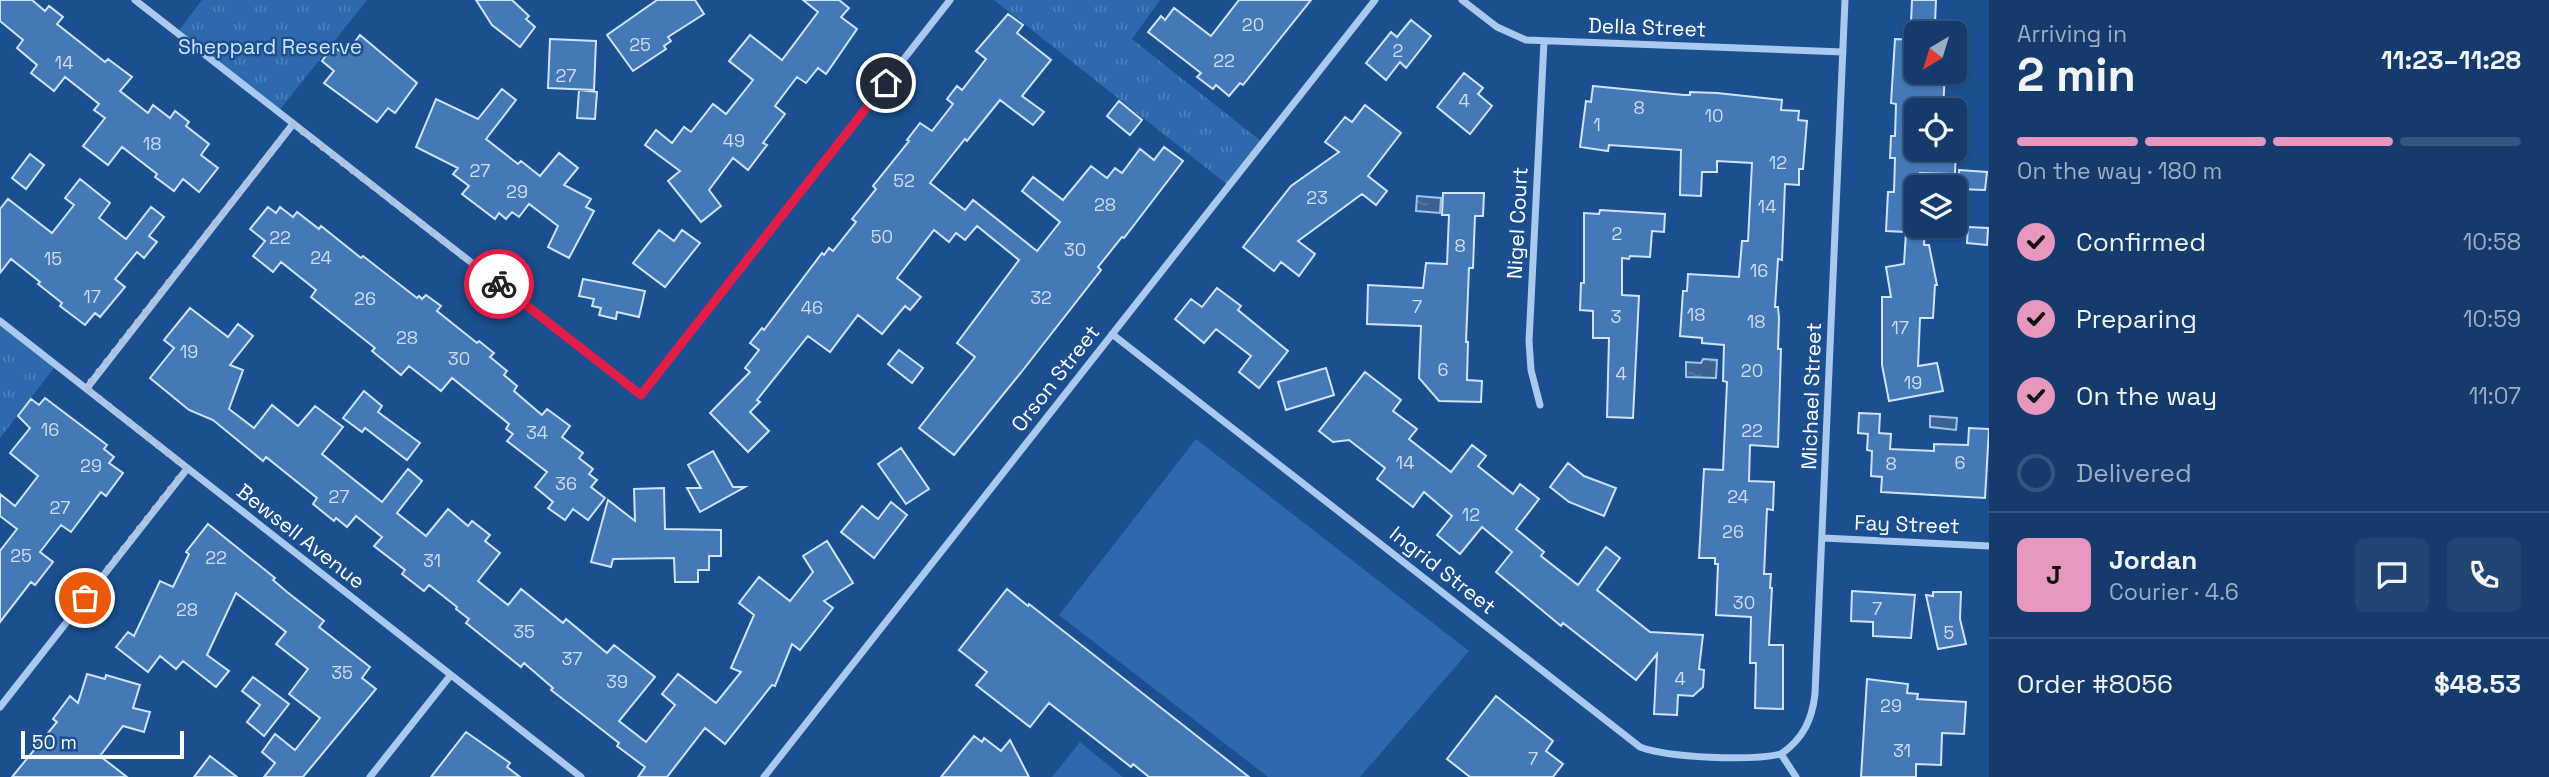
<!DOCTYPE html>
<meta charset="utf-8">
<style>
body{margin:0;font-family:"Space Grotesk",sans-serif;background:#214673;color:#f1f3f6;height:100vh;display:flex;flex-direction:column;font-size:26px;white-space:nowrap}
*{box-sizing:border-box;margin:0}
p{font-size:23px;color:#9dadc1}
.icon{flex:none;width:38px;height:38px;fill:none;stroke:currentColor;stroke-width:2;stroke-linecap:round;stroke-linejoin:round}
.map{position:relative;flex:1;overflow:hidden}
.drawer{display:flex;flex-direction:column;background:#143b6b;width:560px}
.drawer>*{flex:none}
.needle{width:46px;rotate:218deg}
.fabs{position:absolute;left:1904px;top:21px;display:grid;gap:14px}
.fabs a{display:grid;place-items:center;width:63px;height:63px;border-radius:10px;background:#143b6b;box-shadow:0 2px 5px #0004,0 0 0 2px #33557e;font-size:35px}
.scale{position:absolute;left:21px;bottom:18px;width:163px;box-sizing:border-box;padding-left:7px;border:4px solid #fff;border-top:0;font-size:19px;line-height:24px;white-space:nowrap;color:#fff;-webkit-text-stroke:5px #1b4f8f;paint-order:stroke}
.pin{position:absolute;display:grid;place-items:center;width:60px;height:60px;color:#fff;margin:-30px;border:4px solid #fff;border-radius:50%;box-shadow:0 2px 7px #0007}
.courier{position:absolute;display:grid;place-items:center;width:70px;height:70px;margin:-35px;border:5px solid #e11d48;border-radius:50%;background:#fff;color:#222;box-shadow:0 2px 9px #0007}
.headline em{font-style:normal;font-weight:700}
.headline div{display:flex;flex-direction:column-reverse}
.headline{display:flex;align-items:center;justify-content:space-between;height:119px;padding:0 28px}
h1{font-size:46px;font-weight:700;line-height:52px}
.bar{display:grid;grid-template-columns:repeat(4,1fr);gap:10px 7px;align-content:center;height:84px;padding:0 28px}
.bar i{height:9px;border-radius:5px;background:#33557e}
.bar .active{background:#e797bd}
.bar p{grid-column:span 4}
.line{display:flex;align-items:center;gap:18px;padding:0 28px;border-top:2px solid #33557e}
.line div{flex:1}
.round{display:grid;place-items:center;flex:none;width:74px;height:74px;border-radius:10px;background:#214673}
ol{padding:0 28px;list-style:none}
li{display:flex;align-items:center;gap:21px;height:77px}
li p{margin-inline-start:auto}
li .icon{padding:7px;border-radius:50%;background:#e797bd;color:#111;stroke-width:4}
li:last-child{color:#9dadc1}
li i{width:38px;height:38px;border:4px solid #33557e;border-radius:50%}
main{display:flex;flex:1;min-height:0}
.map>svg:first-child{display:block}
.park{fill:url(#park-tufts)}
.pitch{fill:#2e69ad}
.water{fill:url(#water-ripples);stroke:#9cc4f0;stroke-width:2}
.building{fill:#4478b7;stroke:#cfe3fa;stroke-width:2}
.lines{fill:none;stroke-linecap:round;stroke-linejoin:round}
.minor{stroke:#a9c9ee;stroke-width:7}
.done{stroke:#afc1d8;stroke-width:7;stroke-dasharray:0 12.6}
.route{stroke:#e11d48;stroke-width:9}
.labels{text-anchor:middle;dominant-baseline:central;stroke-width:5;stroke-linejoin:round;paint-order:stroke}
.number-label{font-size:18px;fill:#d0dded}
.street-label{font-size:21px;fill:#fff;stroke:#1b4f8f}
.park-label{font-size:21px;fill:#cfe3fa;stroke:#1b4f8f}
</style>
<main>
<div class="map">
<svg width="1989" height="777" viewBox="0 0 1989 777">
<defs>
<pattern id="park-tufts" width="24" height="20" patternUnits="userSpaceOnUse" patternTransform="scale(1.75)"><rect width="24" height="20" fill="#2e69ad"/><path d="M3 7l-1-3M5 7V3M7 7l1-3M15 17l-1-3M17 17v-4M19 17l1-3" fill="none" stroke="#4d80b9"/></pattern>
<pattern id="water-ripples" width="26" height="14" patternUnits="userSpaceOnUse" patternTransform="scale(1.75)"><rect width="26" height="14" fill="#3c6290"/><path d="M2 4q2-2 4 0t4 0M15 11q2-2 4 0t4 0" fill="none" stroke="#597aa1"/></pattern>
</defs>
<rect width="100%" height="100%" fill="#1b4f8f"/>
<path class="park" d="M202,0H367L278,112L177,33Z
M994,0H1160L1132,39L1262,142L1228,185Z
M0,321L57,364L0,438Z"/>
<path class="pitch" d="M1196,439L1469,651L1360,777H1268L1059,615Z
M1080,742L1123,777H1052Z"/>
<path class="water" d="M1417,196L1441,198L1440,213L1416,211Z
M1703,359L1717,360L1716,378L1686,377V362L1701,363Z
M1930,416L1957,418L1956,430L1930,427Z"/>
<path class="building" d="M0,0H32L45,11L49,6L63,17L57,24L105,62L108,59L132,77L120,91L148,113L153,105L170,118L175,111L189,122L186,126L209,144L201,155L218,168L199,192L183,179L174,191L155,177L157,174L122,147L108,165L83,146L105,118L94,110L99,104L65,77L54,91L31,73L37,65L17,48L23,40L0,21Z
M476,0H512L529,16L526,19L535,27L520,47L492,25Z
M657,0H695L704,14L668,37L671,41L664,46L666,49L633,71L607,35Z
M803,0H839L849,8L841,17L857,29L826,74L818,68L806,83L797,77L775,106L785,114L763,143L767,145L748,170L733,158L709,190L721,206L701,222L668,181L680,171L645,145L656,130L672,143L684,127L691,132L713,104L726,114L753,80L729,61L750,35L782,60L818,12Z
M1239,0H1311L1243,85L1240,83L1229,96L1216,85L1213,89L1197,77L1201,73L1148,32L1161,16L1165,20L1174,8L1211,36Z
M1912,0H1936L1935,23L1911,22Z
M1008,14L1023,25L1017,33L1051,60L1022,96L1044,112L1033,125L1000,100L967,141L965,139L930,183L965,210L973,200L1037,251L1060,222L1022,191L1033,177L1063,200L1091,166L1107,178L1115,168L1122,173L1140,149L1154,160L1164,147L1183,161L1124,238L1122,237L1098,267L1101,270L1023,370L954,455L919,428L975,357L957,343L1019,260L977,226L965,240L956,233L949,242L934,230L897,278L921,297L910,310L905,306L882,334L858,315L830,352L808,336L757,400L760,402L750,412L769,431L748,452L710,413L750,372L745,368L759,350L750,343L762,328L764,330L822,253L824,255L829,248L833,251L856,222L852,219L876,189L873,186L909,141L907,140L920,123L932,131L953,104L947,99L957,86L962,90L986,59L976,51Z
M1411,20L1431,36L1406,68L1400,62L1386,80L1366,63L1391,32L1397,37Z
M360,35L417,83L395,113L388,108L377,122L324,83L334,71L322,61L333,46L345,55Z
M550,39L596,41L594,90L548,88Z
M1895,39L1916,40V72H1945L1943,109L1921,108L1920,110H1916V149H1956L1955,174L1920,173V178H1916V226H1925L1924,245H1929L1937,285H1935L1933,318H1920L1918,366L1937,363L1943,391L1889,401L1882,365V297H1891L1886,267L1904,264L1906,232L1886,231L1888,192H1894L1895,158H1890L1891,136H1895L1896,104L1891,103Z
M1464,73L1483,88L1478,94L1492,106L1470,134L1437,107Z
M1593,86L1684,95H1690V92L1717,93L1782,100L1781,110L1799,111L1798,120L1807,121L1803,169H1799V185L1785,184L1782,260L1778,259L1775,307H1778L1779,318L1778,349H1781L1778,447L1750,445L1749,481L1774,482L1773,510L1767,509L1764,574H1771L1770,588H1772L1769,645H1783V709L1755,708L1756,663H1750L1751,617L1716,615L1718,564H1715V558H1699L1704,469L1723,470L1727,382L1723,381L1724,345L1702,343V338L1680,336L1683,291H1687L1688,274L1739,277L1742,241H1748L1752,163L1717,161V172H1702L1701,196L1680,195L1681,150L1609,145L1608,151L1580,147L1586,101L1591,102Z
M502,89L516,100L486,139L518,164L521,161L540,176L559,153L578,168L564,185L591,199L586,207L594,211L569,258L548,247L558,226L529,204L519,217L512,212L506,219L499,213L495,219L462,194L469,186L453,174L458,168L416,147L436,99L478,119Z
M579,90L597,92L595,119L577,118Z
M1119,101L1142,120L1130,135L1107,116Z
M1365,105L1401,133L1368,176L1387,191L1376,205L1362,194L1298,241L1315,254L1299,276L1281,262L1274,271L1243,247L1291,186L1339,152L1325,142L1345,117L1352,122Z
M30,154L44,165L26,189L12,178Z
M1959,170L1987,172L1985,190L1958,189Z
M80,179L110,203L99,218L126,239L151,207L164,217L149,236L157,242L144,258L137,252L115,279L125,287L100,317L95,313L85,325L60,306L62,303L38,284L40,282L11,259L0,273V209L8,199L52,233L74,205L65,198Z
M1443,193H1484L1483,216H1475L1473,268H1469L1466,342H1468L1467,380L1482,381L1481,402L1439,401L1419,378L1421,326L1367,324L1368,285L1423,288L1426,263L1447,264L1449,215H1442Z
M268,207L276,213L280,207L293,217L297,212L319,229L321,226L361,258L363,256L417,298L419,296L422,299L426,295L441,306L437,311L477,343L479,341L494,353L490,357L507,371L504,375L517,386L514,391L542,415L547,409L570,426L562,437L583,453L579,458L593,469L589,474L597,480L591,487L605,498L588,520L573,509L565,520L548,508L553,502L535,487L547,472L507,441L513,434L506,429L509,424L452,378L441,391L409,366L401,375L372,351L375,348L311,297L316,290L281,262L273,272L253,256L265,241L250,229Z
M1600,210L1665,214L1664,232L1652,231L1650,257L1630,256L1629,259L1622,258V295L1639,296L1633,418L1607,417L1609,338H1593V311L1580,310L1581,283H1584V213L1599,214Z
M1968,227L1988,228L1987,245L1967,243Z
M659,230L674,241L682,230L700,243L665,287L633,263Z
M583,279L645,291L639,317L617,312L616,319L599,315L601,308L592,306L594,299L579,296Z
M1217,288L1241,306L1238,310L1288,351L1259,388L1239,372L1251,356L1216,329L1204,343L1175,319L1191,299L1202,307Z
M190,308L228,337L238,324L253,336L230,365L243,370L229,409L254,428L272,405L298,426L315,406L343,427L322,454L382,502L408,469L422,481L397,513L426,536L448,509L468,526L472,521L490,535L485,541L500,553L478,581L508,605L521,589L563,623L566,619L607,653L614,645L655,677L619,721L646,742L675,705L662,694L678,674L716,703L741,672L731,668L754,615L739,603L759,577L790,601L813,572L803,556L827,541L853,583L824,601L833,608L800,650L792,644L775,686L772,685L725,744L705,728L667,777H638L645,767L617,746L619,743L551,690L553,688L524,663L521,667L466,623L469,619L456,609L457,607L429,585L424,591L402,574L405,570L374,546L382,537L356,516L347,527L336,518L334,521L313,504L317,498L266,457L263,461L213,420L189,410L150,378L174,348L164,340Z
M899,350L923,368L912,383L888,364Z
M1326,368L1334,395L1286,410L1278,382Z
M1365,372L1401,400L1393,411L1417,429L1409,439L1451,472L1472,445L1486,456L1478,466L1513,494L1520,484L1539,499L1516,529L1544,552L1541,556L1578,585L1606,547L1620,558L1597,590L1650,632L1703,635L1699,669L1704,670L1703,687L1693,696L1678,695L1677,715L1654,714L1657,654L1636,680L1563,623L1561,626L1496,572L1512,552L1482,527L1460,554L1437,535L1452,516L1424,492L1413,507L1377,479L1385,468L1349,440L1333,442L1319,431Z
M364,391L382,406L378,412L420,443L407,460L365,428L362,432L343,418Z
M45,398L107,445L104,449L114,457L109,463L123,473L106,496L101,492L71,532L61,525L40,552L53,562L35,585L31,582L0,622V551L17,529L0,516V494L15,506L38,476L10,453L30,428L18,416L31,399L39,405Z
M1859,413L1880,414L1879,433L1891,434L1890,449L1934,451V444L1968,445L1969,428L1989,429L1985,498L1881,492L1882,477L1871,476L1872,451L1867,450L1868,434L1858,433Z
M901,448L929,489L906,504L878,464Z
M713,451L733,487H745L700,512L687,488H701L688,465Z
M1568,463L1584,476L1616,488L1604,516L1569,502L1550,487Z
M664,488L665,529L721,530V556H709V570H698V582H675L674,558L613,559L611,567L591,562L608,500L635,521L634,489Z
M891,502L907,515L874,558L841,532L862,506L878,519Z
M208,524L275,578L273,580L287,592L324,621L319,627L370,667L362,678L376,689L303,777H264L275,763L262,752L275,734L295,750L320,718L289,694L308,669L276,644L286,632L236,593L207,655L229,671L216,687L183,661L176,669L160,656L148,672L116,647L128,632L134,636L160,581L173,587L189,554L186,552Z
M1007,589L1028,606L1029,604L1249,777H1149L1133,764L1131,767L1049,703L1030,727L976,685L987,672L959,650Z
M1852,591L1915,595L1911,638L1873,636V622L1851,621Z
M1933,592H1961L1960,619L1966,644L1938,649L1926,595L1933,596Z
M87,674L105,679L106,675L140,685L133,708L150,712L144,732L123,726L100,756L127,777H12L57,722L53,719L70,696L78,703Z
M253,677L289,704L264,736L247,722L260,705L242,691Z
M1867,679L1908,684L1907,693L1918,694L1917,699L1966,702L1964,734L1942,733L1941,765L1916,764V777H1861Z
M1496,696L1553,741L1546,751L1563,764L1553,777H1470L1447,759Z
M466,732L510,763L507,767L520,777H431Z
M974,736L982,742L984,738L1001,751L1010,740L1029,777H941Z
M210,756L237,777H194Z"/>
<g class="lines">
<path class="minor" d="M135,0L641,395L950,0
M1462,0L1497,27L1526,40L1843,52
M0,321L581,777
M1112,334L1640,747C1669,758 1751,761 1781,754
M87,388L293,124
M1540,405L1531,370L1529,341L1544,41
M1823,538L1989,546
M0,707L187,469
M370,777L450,676
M764,777L1375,0
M1796,777L1781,754C1803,739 1812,720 1815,694L1845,0"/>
</g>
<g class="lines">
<path class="done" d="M85,598L187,468L86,388L293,124L499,284"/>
<path class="route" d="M499,284L641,395L886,83"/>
</g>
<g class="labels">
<g class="number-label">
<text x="1253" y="24">20</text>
<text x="640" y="44">25</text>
<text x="1398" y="50">2</text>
<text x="1224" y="60">22</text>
<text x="64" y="62">14</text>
<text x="566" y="75">27</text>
<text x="1464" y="100">4</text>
<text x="1639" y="107">8</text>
<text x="1714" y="115">10</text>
<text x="1597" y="124">1</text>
<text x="734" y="140">49</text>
<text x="152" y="143">18</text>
<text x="1778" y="162">12</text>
<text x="480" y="170">27</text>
<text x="904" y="180">52</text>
<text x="517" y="191">29</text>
<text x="1317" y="197">23</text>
<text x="1105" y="204">28</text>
<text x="1767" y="206">14</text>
<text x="1617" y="233">2</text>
<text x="882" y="236">50</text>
<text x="280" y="237">22</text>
<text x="1460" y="245">8</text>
<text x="1075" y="249">30</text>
<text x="321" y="257">24</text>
<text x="53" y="258">15</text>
<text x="1759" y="270">16</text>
<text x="92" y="296">17</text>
<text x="1041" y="297">32</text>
<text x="365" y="298">26</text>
<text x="1417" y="306">7</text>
<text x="812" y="307">46</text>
<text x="1696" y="314">18</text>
<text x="1616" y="316">3</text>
<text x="1756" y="321">18</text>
<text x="1900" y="327">17</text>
<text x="407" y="337">28</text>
<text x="189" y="351">19</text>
<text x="459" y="358">30</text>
<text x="1443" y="369">6</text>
<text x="1752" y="370">20</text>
<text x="1621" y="373">4</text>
<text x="1913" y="382">19</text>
<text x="50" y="429">16</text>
<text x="1752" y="430">22</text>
<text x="537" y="432">34</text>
<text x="1405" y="462">14</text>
<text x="1960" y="462">6</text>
<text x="1891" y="463">8</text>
<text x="91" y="465">29</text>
<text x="566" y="483">36</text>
<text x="339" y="496">27</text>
<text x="1738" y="496">24</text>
<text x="60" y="507">27</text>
<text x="1471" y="514">12</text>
<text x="1733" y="531">26</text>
<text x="21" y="555">25</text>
<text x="216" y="557">22</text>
<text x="432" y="560">31</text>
<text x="1744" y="602">30</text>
<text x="1877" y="608">7</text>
<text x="187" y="609">28</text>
<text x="524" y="631">35</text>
<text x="1949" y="632">5</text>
<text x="572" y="658">37</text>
<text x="342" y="672">35</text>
<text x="1680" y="678">4</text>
<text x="617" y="681">39</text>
<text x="1891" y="705">29</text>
<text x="1902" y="750">31</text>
<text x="1533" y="758">7</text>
</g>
<g class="street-label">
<text transform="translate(1647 27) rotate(2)">Della Street</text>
<text transform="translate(1517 223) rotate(-87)">Nigel Court</text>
<text transform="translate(1055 378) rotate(-52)">Orson Street</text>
<text transform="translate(1811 396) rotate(-88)">Michael Street</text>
<text transform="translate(1907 524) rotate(2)">Fay Street</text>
<text transform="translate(301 536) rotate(38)">Bewsell Avenue</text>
<text transform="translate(1443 570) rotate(38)">Ingrid Street</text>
</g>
<g class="park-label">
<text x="270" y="46">Sheppard Reserve</text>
</g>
</g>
</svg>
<div class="fabs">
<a><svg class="needle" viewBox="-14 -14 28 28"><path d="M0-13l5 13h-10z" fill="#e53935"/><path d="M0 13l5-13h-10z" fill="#9dadc1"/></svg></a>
<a><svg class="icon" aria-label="locate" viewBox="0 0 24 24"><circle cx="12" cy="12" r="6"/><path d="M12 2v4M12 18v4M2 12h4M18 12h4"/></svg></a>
<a><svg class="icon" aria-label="layers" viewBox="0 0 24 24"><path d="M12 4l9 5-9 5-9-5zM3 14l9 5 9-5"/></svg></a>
</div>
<div class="scale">50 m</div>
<div class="pin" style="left:85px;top:598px;background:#ea580c"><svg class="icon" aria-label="bag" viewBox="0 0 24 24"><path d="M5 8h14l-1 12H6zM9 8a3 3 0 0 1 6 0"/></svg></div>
<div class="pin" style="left:886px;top:83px;background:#1f2937"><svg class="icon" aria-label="home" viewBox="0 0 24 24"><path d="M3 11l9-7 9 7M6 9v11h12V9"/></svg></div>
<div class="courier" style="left:499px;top:284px"><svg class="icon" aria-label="bike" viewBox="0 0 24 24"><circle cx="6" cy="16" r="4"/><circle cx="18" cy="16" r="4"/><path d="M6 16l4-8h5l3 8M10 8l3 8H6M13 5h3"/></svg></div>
</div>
<section class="drawer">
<div class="headline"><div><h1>2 min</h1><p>Arriving in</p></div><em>11:23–11:28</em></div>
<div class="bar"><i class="active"></i><i class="active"></i><i class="active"></i><i></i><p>On the way · 180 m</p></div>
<ol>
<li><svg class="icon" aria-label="check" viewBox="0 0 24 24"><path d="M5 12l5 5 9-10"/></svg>Confirmed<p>10:58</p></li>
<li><svg class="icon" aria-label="check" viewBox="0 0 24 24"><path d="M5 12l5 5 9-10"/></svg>Preparing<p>10:59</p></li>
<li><svg class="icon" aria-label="check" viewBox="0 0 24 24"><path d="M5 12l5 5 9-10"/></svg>On the way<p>11:07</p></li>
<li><i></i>Delivered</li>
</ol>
<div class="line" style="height:126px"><b class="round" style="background:#e797bd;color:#111">J</b><div><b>Jordan</b><p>Courier · 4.6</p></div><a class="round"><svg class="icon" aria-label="chat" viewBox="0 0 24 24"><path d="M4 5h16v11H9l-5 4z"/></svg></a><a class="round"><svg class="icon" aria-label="phone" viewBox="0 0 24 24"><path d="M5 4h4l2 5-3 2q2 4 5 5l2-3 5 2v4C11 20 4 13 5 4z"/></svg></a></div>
<div class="line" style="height:91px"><div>Order #8056</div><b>$48.53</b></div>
</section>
</main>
